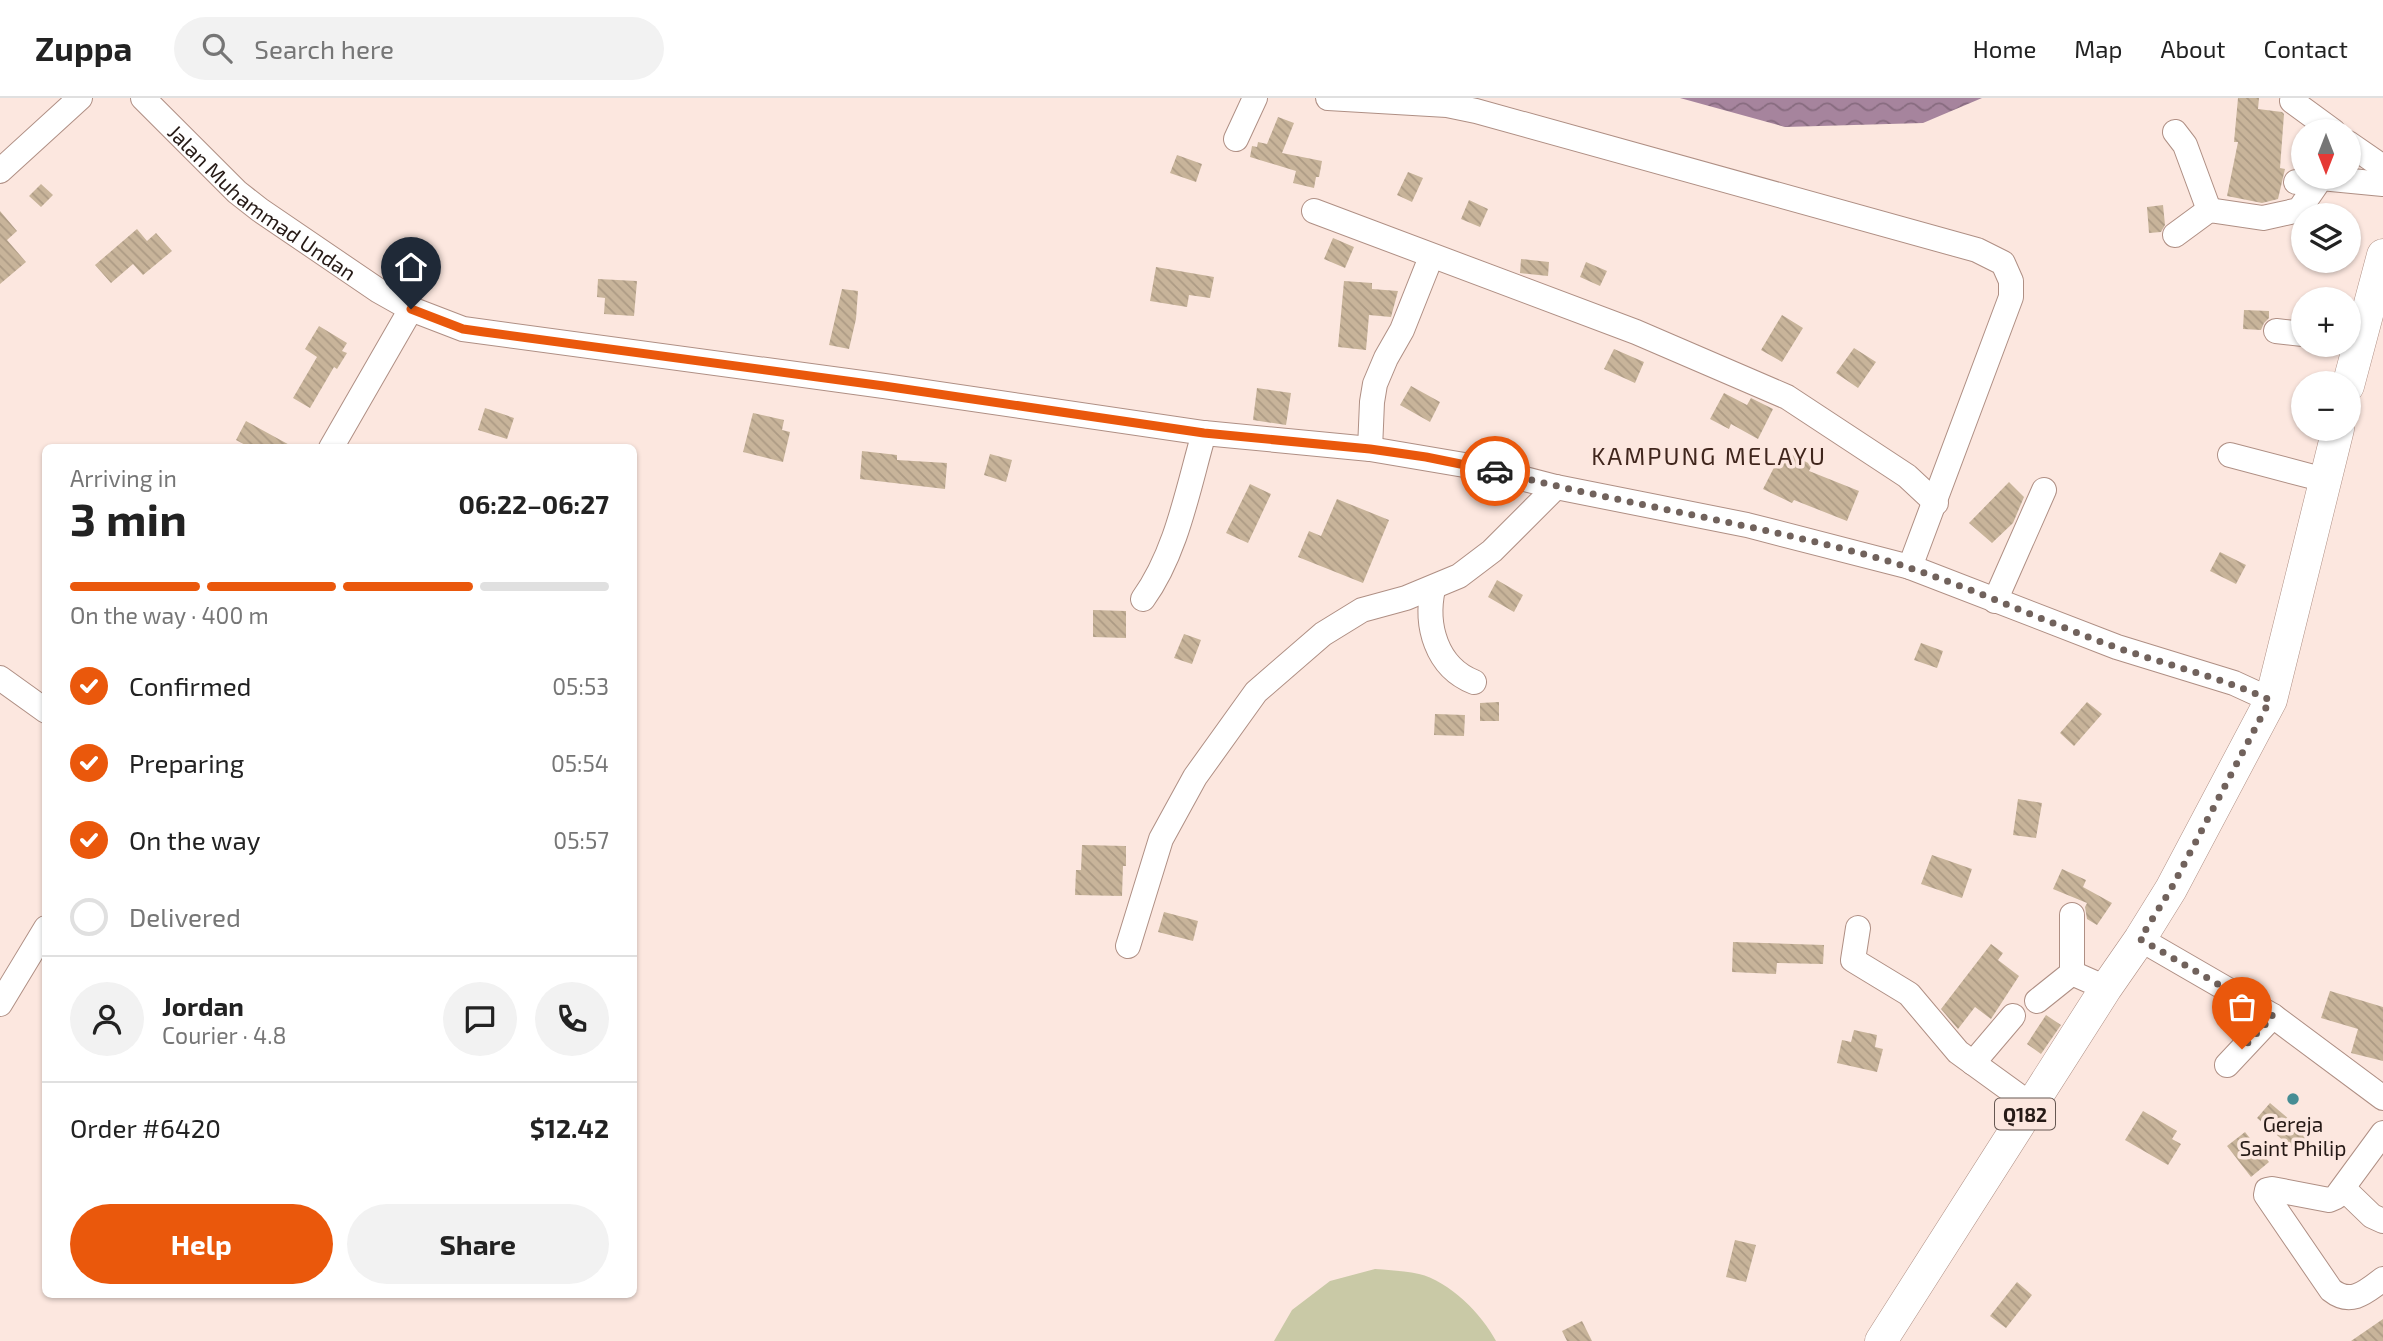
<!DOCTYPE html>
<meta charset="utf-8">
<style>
body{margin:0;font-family:"Exo 2",sans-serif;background:#f2f2f2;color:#222;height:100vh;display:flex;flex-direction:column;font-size:26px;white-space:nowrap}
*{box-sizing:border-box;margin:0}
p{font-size:23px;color:#767676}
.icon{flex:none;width:38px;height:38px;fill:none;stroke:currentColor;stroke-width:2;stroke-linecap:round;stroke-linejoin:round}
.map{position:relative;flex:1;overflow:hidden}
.details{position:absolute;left:42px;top:346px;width:595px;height:854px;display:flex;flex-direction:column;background:#fff;border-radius:10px;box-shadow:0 2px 5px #0004}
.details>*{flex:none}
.needle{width:46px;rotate:180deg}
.buttons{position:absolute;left:2291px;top:21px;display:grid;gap:14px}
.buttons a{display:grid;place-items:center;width:70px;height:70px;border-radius:50%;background:#fff;box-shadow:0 2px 5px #0004;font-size:35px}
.pin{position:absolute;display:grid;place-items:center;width:60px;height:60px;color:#fff;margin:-72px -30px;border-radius:50% 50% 50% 0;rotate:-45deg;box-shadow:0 0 7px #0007}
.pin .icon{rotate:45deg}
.courier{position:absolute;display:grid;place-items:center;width:70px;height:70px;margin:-35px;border:5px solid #ea580c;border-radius:50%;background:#fff;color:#222;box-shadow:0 2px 9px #0007}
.headline em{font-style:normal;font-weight:700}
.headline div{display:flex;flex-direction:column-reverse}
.headline{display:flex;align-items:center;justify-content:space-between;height:119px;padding:0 28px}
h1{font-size:46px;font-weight:700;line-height:52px}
.bar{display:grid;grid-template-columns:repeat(4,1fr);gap:10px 7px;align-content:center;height:84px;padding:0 28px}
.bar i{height:9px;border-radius:5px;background:#e0e0e0}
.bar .current{background:#ea580c}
.bar p{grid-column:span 4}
.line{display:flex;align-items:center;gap:18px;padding:0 28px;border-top:2px solid #e0e0e0}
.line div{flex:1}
.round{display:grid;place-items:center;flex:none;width:74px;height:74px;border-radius:37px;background:#f2f2f2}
ol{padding:0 28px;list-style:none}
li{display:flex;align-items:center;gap:21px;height:77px}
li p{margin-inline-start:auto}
li .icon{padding:7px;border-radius:50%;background:#ea580c;color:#fff;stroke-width:4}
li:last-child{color:#767676}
li i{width:38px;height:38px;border:4px solid #e0e0e0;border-radius:50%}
.action{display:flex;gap:14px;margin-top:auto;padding:14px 28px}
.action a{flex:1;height:80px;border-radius:42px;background:#ea580c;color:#fff;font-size:28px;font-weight:700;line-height:80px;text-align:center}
.action a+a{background:#f2f2f2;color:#222}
header{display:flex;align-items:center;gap:42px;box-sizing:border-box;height:98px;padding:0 35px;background:#fff;border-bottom:2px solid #e0e0e0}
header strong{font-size:33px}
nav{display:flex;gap:38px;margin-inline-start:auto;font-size:24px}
.search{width:490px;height:63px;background:#f2f2f2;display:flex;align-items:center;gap:18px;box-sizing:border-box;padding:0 24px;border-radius:38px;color:#767676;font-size:26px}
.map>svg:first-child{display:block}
.pitch{fill:#c9c9a6}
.water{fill:url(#water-waves)}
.building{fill:url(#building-back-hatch)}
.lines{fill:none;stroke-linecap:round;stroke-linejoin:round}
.minor-casing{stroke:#af8f84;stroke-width:26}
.major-casing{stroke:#af8f84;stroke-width:33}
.minor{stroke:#fff;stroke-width:24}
.major{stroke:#fff;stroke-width:32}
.done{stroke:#71625c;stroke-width:7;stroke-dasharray:0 12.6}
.route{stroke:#ea580c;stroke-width:9}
.poi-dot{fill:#468d94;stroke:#fce7df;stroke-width:2.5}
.labels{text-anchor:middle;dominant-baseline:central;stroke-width:7;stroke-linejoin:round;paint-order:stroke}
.shield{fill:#fce7df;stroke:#665852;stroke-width:2}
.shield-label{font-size:19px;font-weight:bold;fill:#261a16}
.street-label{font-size:21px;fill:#261a16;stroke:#fce7df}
.poi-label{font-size:21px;fill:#261a16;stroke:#fce7df}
.quarter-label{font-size:24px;letter-spacing:2px;fill:#40261d;stroke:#fce7df}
</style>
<header>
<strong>Zuppa</strong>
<div class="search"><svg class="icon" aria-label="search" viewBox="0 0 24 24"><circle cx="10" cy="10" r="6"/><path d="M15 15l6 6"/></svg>Search here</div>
<nav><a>Home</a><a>Map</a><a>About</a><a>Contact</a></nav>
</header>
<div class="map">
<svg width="2383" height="1243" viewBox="0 0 2383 1243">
<defs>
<pattern id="water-waves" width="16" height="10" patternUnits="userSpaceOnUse" patternTransform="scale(1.75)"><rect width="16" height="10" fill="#a6849d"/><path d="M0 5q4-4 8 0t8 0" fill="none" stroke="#876b7f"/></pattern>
<pattern id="building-back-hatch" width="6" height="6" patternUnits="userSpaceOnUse" patternTransform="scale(1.75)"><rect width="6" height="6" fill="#c8b49a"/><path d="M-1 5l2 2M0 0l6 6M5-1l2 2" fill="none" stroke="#ac9a84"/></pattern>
</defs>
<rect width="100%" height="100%" fill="#fce7df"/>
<path class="pitch" d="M1375,1171C1389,1172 1405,1173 1419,1176C1449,1183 1482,1216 1496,1243H1274L1292,1212L1330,1183Z"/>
<path class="water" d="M1680,0H1982L1923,25L1785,29Z"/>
<path class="building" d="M2238,0H2259L2258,11L2282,14L2284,16L2280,70L2285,71L2278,101L2262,105L2227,98L2238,44H2234Z
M1278,19L1294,25L1282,55L1322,63L1319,79H1316L1314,90L1293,85L1296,73L1250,59L1252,48L1257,49L1258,44L1267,46Z
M1177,57L1202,66L1196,84L1170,75Z
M1408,74L1423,80L1412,104L1397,97Z
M41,86L53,97L41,109L29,98Z
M1469,102L1488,111L1480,129L1461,121Z
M2163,107L2165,127L2161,134L2149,135L2147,109Z
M0,113L17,133L7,142L26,164L0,186Z
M137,131L147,143L156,135L172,153L143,177L133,166L111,185L95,167Z
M1333,140L1354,149L1345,170L1324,161Z
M1521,161L1549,164L1548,178L1520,175Z
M1586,164L1607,173L1600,188L1580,179Z
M1156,169L1214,179L1210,200L1189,197L1187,209L1150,203Z
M598,181L637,183L634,218L604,216L605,200L597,199Z
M1344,183L1372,185V191L1398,193L1391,219L1369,217L1366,252L1338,249Z
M842,191L858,193L856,221L849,251L829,247Z
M2244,212L2269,213V220L2264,225L2261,232L2243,231Z
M1782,217L1803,230L1782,264L1761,252Z
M319,228L347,245L342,253L347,255L337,271L334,269L310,310L293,300L317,259L305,251Z
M1854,250L1876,264L1858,290L1836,275Z
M1614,251L1644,264L1635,285L1604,271Z
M1411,288L1440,304L1430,324L1400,307Z
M1257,290L1291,295L1286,327L1253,322Z
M1724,295L1747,307L1751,300L1773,311L1758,341L1731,326L1729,331L1710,321Z
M485,310L514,320L507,341L478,332Z
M753,315L784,322L782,332L790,334L783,364L743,354Z
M246,323L295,350H251L236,342Z
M1783,352L1812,367L1809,373L1859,393L1847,423L1794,402L1792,405L1763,391Z
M862,353L897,357V362L947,365L945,391L860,381Z
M990,356L1012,362L1006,384L984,377Z
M2009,384L2024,399L2013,425L1992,445L1969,425Z
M1250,386L1271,396L1248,445L1226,435Z
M1337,401L1389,422L1363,485L1298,459L1309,433L1321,438Z
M2220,454L2246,467L2236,486L2210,473Z
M1497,482L1523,497L1514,514L1488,499Z
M1093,512L1126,513V540L1093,539Z
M1184,536L1201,542L1192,566L1174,560Z
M1921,545L1943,553L1937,570L1914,562Z
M1499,604V623H1480V605Z
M2087,604L2102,616L2074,648L2060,635Z
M1435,616L1465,617L1464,638L1434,637Z
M2018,701L2042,705L2036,740L2013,737Z
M1082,747L1126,748V768H1123L1122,798L1075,797L1076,772H1081Z
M1932,757L1972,771L1962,800L1921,786Z
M2062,771L2086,782L2083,789L2112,805L2097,827L2087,821L2085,809L2087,805L2053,791Z
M1164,814L1198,823L1193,843L1158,834Z
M1733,844L1824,847L1823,866L1777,865L1776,876L1732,874Z
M1991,846L2003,855L1998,862L2019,878L1991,921L1975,909L1958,931L1941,911Z
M2330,893L2383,909V963L2351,955L2358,931L2321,920Z
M2046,917L2061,927L2041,956L2027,946Z
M1854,932L1877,937L1875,949L1883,951L1877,974L1837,965L1842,942L1851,944Z
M2270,1005L2311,1040L2298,1055L2257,1020Z
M2143,1013L2177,1033L2172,1041L2181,1046L2168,1067L2125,1042Z
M2245,1034L2269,1064L2251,1079L2227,1048Z
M1735,1142L1756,1147L1746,1184L1726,1179Z
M2017,1184L2032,1197L2006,1230L1990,1218Z
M2383,1221V1243H2351Z
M1582,1223L1592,1243H1567L1562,1233Z"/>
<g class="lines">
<g class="minor-casing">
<g id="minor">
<path id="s1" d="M143,0L237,94L260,112L379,193L411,211L463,231L884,288L1204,335L1370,351L1482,370L1556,389L1747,427L1910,469L2117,549L2234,585L2271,602"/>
<path d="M1328,0L1447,7L1476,13L1977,152L2003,165L2011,183V199L1910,469"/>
<path d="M2292,3L2333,33"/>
<path d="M2175,34L2185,47L2209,112"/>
<path d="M1236,41L1255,0"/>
<path d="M2348,45L2383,69"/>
<path d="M0,73L80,0"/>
<path d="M2296,84L2321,80L2383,86"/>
<path d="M1314,113L1636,234L1787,299L1907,378L1936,405"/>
<path d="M2175,137L2209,112L2263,120L2299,112L2321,80"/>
<path d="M2276,233L2303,236"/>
<path d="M331,350L411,211"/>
<path d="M1370,351L1372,304L1375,286L1386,260L1402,232L1431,159"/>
<path d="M2230,357L2325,382"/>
<path d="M1433,491C1425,527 1436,569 1474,584"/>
<path d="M1143,501C1177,454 1188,390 1204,335"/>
<path d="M1995,503L2044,392"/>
<path d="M0,580L46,613"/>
<path d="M2072,817V875L2106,890"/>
<path d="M1858,830L1853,862L1909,896L1958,954L2031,1007"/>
<path d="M2140,841L2273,918L2383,1000"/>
<path d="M1128,848L1161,741L1195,679L1256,594L1323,536L1362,512L1406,500L1459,478L1492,453L1556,389"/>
<path d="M2037,903L2072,875"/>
<path d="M0,906L46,830"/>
<path d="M1973,965L2013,918"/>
<path d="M2227,967L2273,918"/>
<path d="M2383,1035L2336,1099L2329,1102L2272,1091L2267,1092L2266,1097L2331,1192C2351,1208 2366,1194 2383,1181"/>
<path d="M2344,1091L2372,1118L2383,1123"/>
</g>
</g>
<g class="major-casing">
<path id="major" d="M2348,288L2383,157
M1881,1243L2106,890L2140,841L2171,791L2271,602L2338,331"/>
</g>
<use href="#minor" class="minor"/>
<use href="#major" class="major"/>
</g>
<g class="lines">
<path class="done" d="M1495,373C1619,405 1744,424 1867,457C1952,480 2032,519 2115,549C2167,567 2220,579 2270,602L2171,791L2140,841L2273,918L2242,951"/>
<path class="route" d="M411,211L463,231L484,234L884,288L1204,335L1370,351L1426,359L1495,373"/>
</g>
<circle class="poi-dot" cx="2293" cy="1001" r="7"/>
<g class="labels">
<rect class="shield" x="1995" y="1000.5" width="60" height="31" rx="5"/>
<g class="shield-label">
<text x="2025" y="1016">Q182</text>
</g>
<g class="street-label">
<text stroke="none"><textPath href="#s1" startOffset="159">Jalan Muhammad Undan</textPath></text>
</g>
<g class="poi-label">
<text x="2293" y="1025">Gereja<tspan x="2293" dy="24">Saint Philip</tspan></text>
</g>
<g class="quarter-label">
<text x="1709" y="357">KAMPUNG MELAYU</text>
</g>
</g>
</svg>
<div class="buttons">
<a><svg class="needle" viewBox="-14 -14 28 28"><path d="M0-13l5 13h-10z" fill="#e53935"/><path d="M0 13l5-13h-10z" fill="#767676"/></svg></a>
<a><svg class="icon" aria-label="layers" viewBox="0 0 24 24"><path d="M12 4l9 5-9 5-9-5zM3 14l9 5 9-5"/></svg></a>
<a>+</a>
<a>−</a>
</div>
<div class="pin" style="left:2242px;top:951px;background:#ea580c"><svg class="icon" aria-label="bag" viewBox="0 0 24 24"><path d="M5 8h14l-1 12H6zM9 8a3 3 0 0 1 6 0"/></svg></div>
<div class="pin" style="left:411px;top:211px;background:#1f2937"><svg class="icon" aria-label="home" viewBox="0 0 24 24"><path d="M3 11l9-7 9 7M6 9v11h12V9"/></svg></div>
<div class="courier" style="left:1495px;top:373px"><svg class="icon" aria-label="car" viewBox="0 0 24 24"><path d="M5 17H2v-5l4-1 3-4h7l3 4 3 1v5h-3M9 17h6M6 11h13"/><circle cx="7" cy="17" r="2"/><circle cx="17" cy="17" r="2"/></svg></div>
<section class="details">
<div class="headline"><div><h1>3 min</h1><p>Arriving in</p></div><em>06:22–06:27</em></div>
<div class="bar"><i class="current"></i><i class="current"></i><i class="current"></i><i></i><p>On the way · 400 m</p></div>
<ol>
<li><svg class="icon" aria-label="check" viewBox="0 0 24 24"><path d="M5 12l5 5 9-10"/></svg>Confirmed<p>05:53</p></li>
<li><svg class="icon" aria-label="check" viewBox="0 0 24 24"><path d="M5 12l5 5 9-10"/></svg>Preparing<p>05:54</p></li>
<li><svg class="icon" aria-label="check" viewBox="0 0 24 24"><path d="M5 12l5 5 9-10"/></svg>On the way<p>05:57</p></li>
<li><i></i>Delivered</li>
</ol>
<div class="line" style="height:126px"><a class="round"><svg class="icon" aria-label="person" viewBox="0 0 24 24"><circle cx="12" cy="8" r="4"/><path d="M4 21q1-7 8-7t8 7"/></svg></a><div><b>Jordan</b><p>Courier · 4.8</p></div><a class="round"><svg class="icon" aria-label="chat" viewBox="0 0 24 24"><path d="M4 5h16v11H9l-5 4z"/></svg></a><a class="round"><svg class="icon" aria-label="phone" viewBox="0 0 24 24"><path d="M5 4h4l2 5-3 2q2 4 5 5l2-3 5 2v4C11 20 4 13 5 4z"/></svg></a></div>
<div class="line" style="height:91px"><div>Order #6420</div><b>$12.42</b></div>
<div class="action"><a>Help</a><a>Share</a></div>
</section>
</div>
